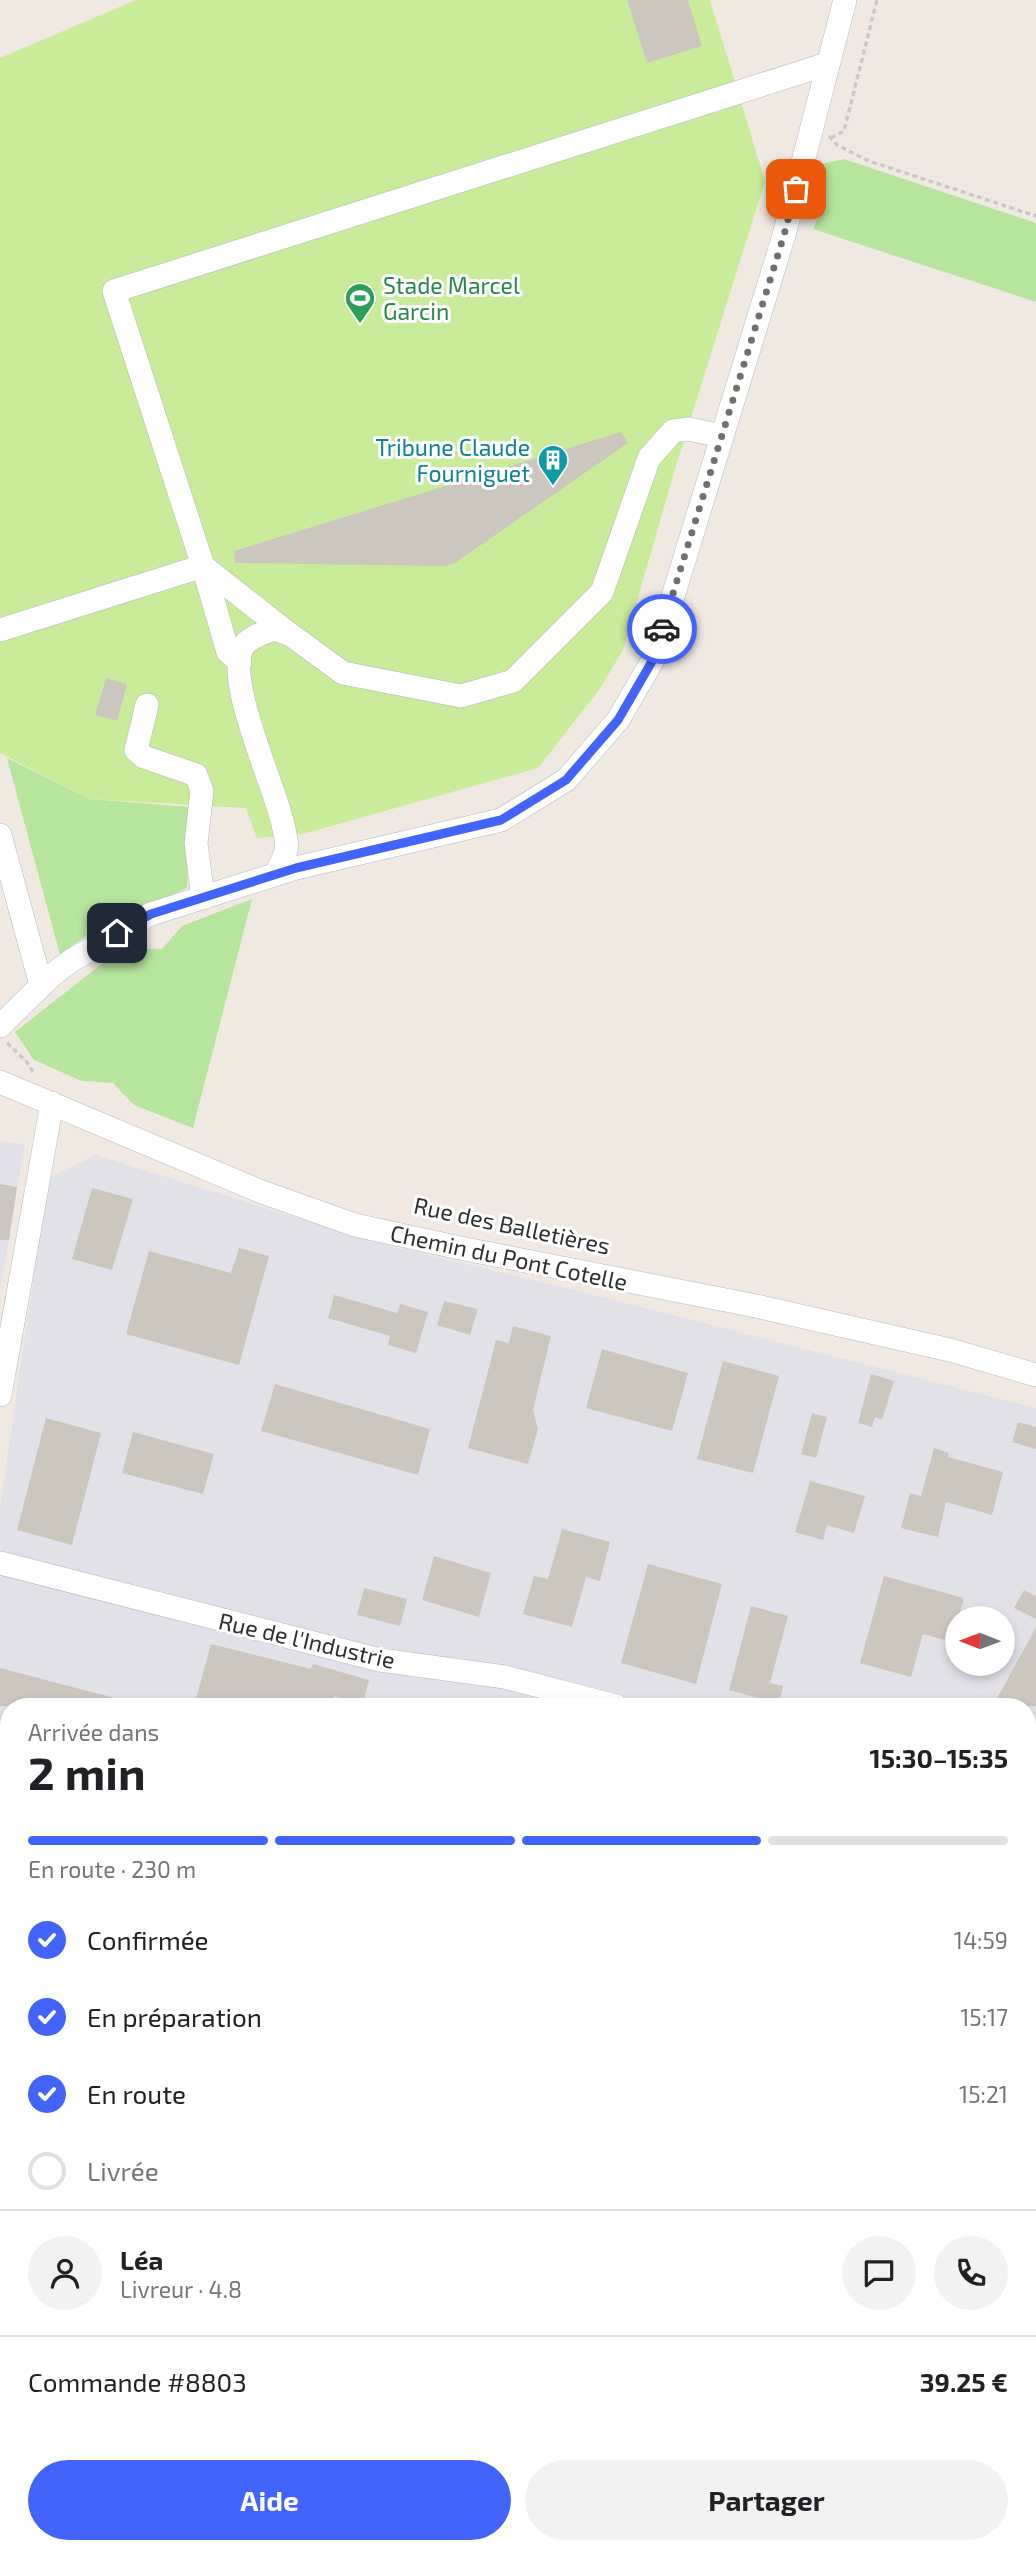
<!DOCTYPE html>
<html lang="fr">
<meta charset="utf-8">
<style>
body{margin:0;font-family:"Exo 2",sans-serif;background:#f2f2f2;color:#202124;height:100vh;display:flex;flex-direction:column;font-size:26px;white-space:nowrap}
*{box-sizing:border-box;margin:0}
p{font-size:23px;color:#757577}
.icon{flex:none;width:38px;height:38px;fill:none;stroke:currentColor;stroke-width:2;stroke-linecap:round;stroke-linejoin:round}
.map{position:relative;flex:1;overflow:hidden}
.sheet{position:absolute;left:0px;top:1698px;width:1036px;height:856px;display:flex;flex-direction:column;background:#fff;border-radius:28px 28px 0 0;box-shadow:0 4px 10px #0003}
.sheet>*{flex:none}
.needle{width:46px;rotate:271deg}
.controls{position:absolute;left:945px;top:1606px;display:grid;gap:14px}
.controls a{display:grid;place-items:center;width:70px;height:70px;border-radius:50%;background:#fff;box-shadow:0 4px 10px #0003;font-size:35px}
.pin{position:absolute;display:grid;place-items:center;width:60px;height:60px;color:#fff;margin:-30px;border-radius:14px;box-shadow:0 4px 10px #0006}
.courier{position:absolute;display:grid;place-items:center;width:70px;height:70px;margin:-35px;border:5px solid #4264fb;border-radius:50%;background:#fff;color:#222;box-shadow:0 2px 9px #0007}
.summary em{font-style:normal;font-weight:700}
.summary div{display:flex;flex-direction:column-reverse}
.summary{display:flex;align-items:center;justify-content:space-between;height:119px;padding:0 28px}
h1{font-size:46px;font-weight:700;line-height:52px}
.bar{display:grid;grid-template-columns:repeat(4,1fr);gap:10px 7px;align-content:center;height:84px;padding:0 28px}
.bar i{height:9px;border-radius:5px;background:#e0e0e0}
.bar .current{background:#4264fb}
.bar p{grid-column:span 4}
.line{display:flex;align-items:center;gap:18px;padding:0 28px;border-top:2px solid #e0e0e0}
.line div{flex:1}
.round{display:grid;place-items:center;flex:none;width:74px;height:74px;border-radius:37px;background:#f2f2f2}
ol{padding:0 28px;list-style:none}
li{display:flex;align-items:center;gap:21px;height:77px}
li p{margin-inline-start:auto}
li .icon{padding:7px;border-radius:50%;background:#4264fb;color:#fff;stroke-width:4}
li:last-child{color:#757577}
li i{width:38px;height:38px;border:4px solid #e0e0e0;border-radius:50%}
.button{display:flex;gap:14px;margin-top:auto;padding:14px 28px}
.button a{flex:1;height:80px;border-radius:42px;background:#4264fb;color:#fff;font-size:28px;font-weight:700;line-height:80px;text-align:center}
.button a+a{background:#f2f2f2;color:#202124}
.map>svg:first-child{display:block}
.industrial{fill:#e3e1e8;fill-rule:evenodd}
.green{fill:#b6e59e}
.pitch{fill:#c9ec9a}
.building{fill:#cbc7bf}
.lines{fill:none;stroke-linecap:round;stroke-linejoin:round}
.minor-casing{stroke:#b4b7c1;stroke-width:24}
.path{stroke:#c9c9c9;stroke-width:3.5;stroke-dasharray:5 3.5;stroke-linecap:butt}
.minor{stroke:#fff;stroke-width:23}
.done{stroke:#726f6d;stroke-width:7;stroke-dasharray:0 12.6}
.route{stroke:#4264fb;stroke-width:9}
.labels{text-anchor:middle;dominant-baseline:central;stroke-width:6;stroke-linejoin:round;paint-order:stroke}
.leisure-label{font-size:23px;fill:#27864d;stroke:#fff;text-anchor:start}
.culture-label{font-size:23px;fill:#0d838f;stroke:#fff;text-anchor:end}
.street-label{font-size:23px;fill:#2e2e2e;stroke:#fff}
</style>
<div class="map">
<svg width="1036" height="2553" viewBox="0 0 1036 2553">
<rect width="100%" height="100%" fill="#efe9e1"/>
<path class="industrial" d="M0,1140L25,1145L0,1289Z
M96,1155L371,1241L586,1293L1036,1408V2169L1027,2165V1706H9V2544L486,2545L472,2553H0V1508L48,1178ZM957,1619H1003V1664H957Z"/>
<path class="green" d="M844,159L1036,223V302L813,229L827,194L813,166Z
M7,758L90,799L190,807L187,888L92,931L60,955Z
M252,899L193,1128L134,1105L113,1083L82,1081L34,1060L15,1032L122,948L162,949L182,926Z
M201,2545V2544L266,2545L255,2553H199Z"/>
<path class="pitch" d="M136,0H710L765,181L675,469L623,650L599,690L538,768L303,834L257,838L246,808L90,799L0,753V58Z"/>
<path class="building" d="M627,0H688L702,46L647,63Z
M621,432L628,443L455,563L445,566L235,563L234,551Z
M106,678L127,684L117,721L95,715Z
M0,1184L17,1187L9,1240H0Z
M92,1188L133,1199L112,1270L72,1259Z
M239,1248L269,1256L239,1365L126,1334L149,1251L231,1273Z
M334,1295L397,1313L400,1304L428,1312L416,1353L388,1345L390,1336L328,1318Z
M444,1301L478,1309L470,1335L437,1325Z
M513,1326L551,1336L533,1410L538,1429L528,1464L468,1448L496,1340L509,1343Z
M602,1349L688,1373L672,1431L586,1408Z
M723,1361L779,1376L753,1473L697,1459Z
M871,1374L894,1381L882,1420L875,1417L872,1427L858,1423Z
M275,1384L430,1429L418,1475L261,1431Z
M812,1413L827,1417L816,1458L801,1454Z
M46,1418L101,1433L72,1545L17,1530Z
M1018,1422L1036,1427V1449L1012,1442Z
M133,1432L214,1454L203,1494L122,1473Z
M934,1448L949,1453L948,1457L1003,1472L992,1515L946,1502L938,1537L901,1528L910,1493L921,1496Z
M810,1481L865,1496L854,1533L827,1525L823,1540L795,1532Z
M562,1529L610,1542L600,1581L586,1577L572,1627L523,1614L534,1576L548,1579Z
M434,1556L491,1573L479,1617L422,1600Z
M648,1564L722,1584L696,1684L621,1663Z
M884,1576L964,1598L952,1642L923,1634L911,1677L860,1663Z
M364,1588L407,1599L400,1626L357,1615Z
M1024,1590L1036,1596V1619L1014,1608Z
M751,1606L788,1616L770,1683L783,1686L779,1704L729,1690Z
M1036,1627V1706H993Z
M211,1644L311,1669L313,1664L369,1680L363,1704L334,1696L331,1706H194Z
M0,1668L126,1701L125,1706H0Z"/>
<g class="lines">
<g class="minor-casing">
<path id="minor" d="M0,630L203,566L288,633
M240,662L228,652L203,566L114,291L827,64
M147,705L136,750L144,757L196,775L202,791L196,843L203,898
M0,835L41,985
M275,875C279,867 285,858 286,850C288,844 285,835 284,829C278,791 220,674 245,644C252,636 264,633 274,629L291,635L343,673L461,696L513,681L602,592L649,458L673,431L689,429L721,436
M0,1026L51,976L72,960L151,914L296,868L501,820L566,780L618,720L654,658L784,235L845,0
M0,1082L262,1192L355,1225L460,1248L756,1306L950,1350L1036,1375
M0,1395L52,1103
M0,1563L380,1660L505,1677L616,1706
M0,1783L9,1771
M1027,1816L1036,1818
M1027,1936L1036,1922
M0,2026L9,2028
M0,2239L9,2242
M0,2321L9,2323
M0,2389L9,2391
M1027,2489L1036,2488
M305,2553L317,2544
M814,2553L831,2544"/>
</g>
<path class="path" d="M829,136L837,145L869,161L1036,216
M831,138L844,131L877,0
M7,1043L26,1061L34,1073
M1027,2244L1036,2241"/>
<use href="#minor" class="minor"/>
</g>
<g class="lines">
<path class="done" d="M662,629L784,235L796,189"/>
<path class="route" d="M117,933L151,914L296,868L501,820L566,780L618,720L654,658L662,629"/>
</g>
<defs>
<g id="stadium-pin" transform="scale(1.575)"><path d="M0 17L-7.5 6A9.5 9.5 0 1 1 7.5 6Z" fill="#2e9e5b" stroke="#fff"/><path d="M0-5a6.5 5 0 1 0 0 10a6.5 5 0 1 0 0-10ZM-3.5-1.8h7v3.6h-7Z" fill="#fff"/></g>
<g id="building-pin" transform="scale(1.575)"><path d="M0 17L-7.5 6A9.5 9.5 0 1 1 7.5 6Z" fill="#0f9aa8" stroke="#fff"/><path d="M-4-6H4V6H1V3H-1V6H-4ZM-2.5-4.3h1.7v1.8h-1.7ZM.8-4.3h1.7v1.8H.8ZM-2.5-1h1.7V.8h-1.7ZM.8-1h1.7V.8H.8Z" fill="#fff"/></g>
</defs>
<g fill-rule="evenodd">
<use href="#stadium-pin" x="360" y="298"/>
<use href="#building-pin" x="553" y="460"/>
</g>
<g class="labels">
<g class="leisure-label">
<text x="383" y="285">Stade Marcel<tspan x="383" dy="26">Garcin</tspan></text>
</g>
<g class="culture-label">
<text x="530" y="447">Tribune Claude<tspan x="530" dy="26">Fourniguet</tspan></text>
</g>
<g class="street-label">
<text transform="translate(512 1225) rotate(12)">Rue des Balletières</text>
<text transform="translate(509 1257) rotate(12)">Chemin du Pont Cotelle</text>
<text transform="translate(307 1640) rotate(13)">Rue de l'Industrie</text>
</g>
</g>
</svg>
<div class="controls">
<a><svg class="needle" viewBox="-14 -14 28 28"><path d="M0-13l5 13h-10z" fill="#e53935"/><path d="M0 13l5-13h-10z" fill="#757577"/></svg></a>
</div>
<div class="pin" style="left:796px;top:189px;background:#ea580c"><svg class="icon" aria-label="bag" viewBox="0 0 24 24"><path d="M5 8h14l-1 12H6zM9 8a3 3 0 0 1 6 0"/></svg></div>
<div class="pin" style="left:117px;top:933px;background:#1f2937"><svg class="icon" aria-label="home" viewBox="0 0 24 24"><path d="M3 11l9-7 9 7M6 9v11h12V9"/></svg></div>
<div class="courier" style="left:662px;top:629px"><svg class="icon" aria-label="car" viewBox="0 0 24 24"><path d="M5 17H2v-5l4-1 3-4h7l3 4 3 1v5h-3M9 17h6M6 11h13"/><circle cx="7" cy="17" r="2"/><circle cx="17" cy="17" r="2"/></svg></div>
<section class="sheet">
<div class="summary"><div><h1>2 min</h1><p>Arrivée dans</p></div><em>15:30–15:35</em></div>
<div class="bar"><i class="current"></i><i class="current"></i><i class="current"></i><i></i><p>En route · 230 m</p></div>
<ol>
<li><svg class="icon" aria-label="check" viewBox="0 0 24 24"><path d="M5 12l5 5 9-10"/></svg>Confirmée<p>14:59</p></li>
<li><svg class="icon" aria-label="check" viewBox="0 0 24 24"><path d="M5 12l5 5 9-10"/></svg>En préparation<p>15:17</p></li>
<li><svg class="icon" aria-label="check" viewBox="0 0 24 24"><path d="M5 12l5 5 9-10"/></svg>En route<p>15:21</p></li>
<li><i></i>Livrée</li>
</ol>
<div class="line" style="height:126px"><a class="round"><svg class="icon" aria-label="person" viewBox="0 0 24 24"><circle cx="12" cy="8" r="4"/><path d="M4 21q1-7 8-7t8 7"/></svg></a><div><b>Léa</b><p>Livreur · 4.8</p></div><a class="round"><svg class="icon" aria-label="chat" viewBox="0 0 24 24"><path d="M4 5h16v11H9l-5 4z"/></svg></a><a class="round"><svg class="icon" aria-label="phone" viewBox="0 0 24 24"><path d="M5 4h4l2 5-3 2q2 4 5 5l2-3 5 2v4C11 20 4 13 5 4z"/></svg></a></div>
<div class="line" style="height:91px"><div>Commande #8803</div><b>39.25 €</b></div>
<div class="button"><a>Aide</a><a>Partager</a></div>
</section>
</div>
